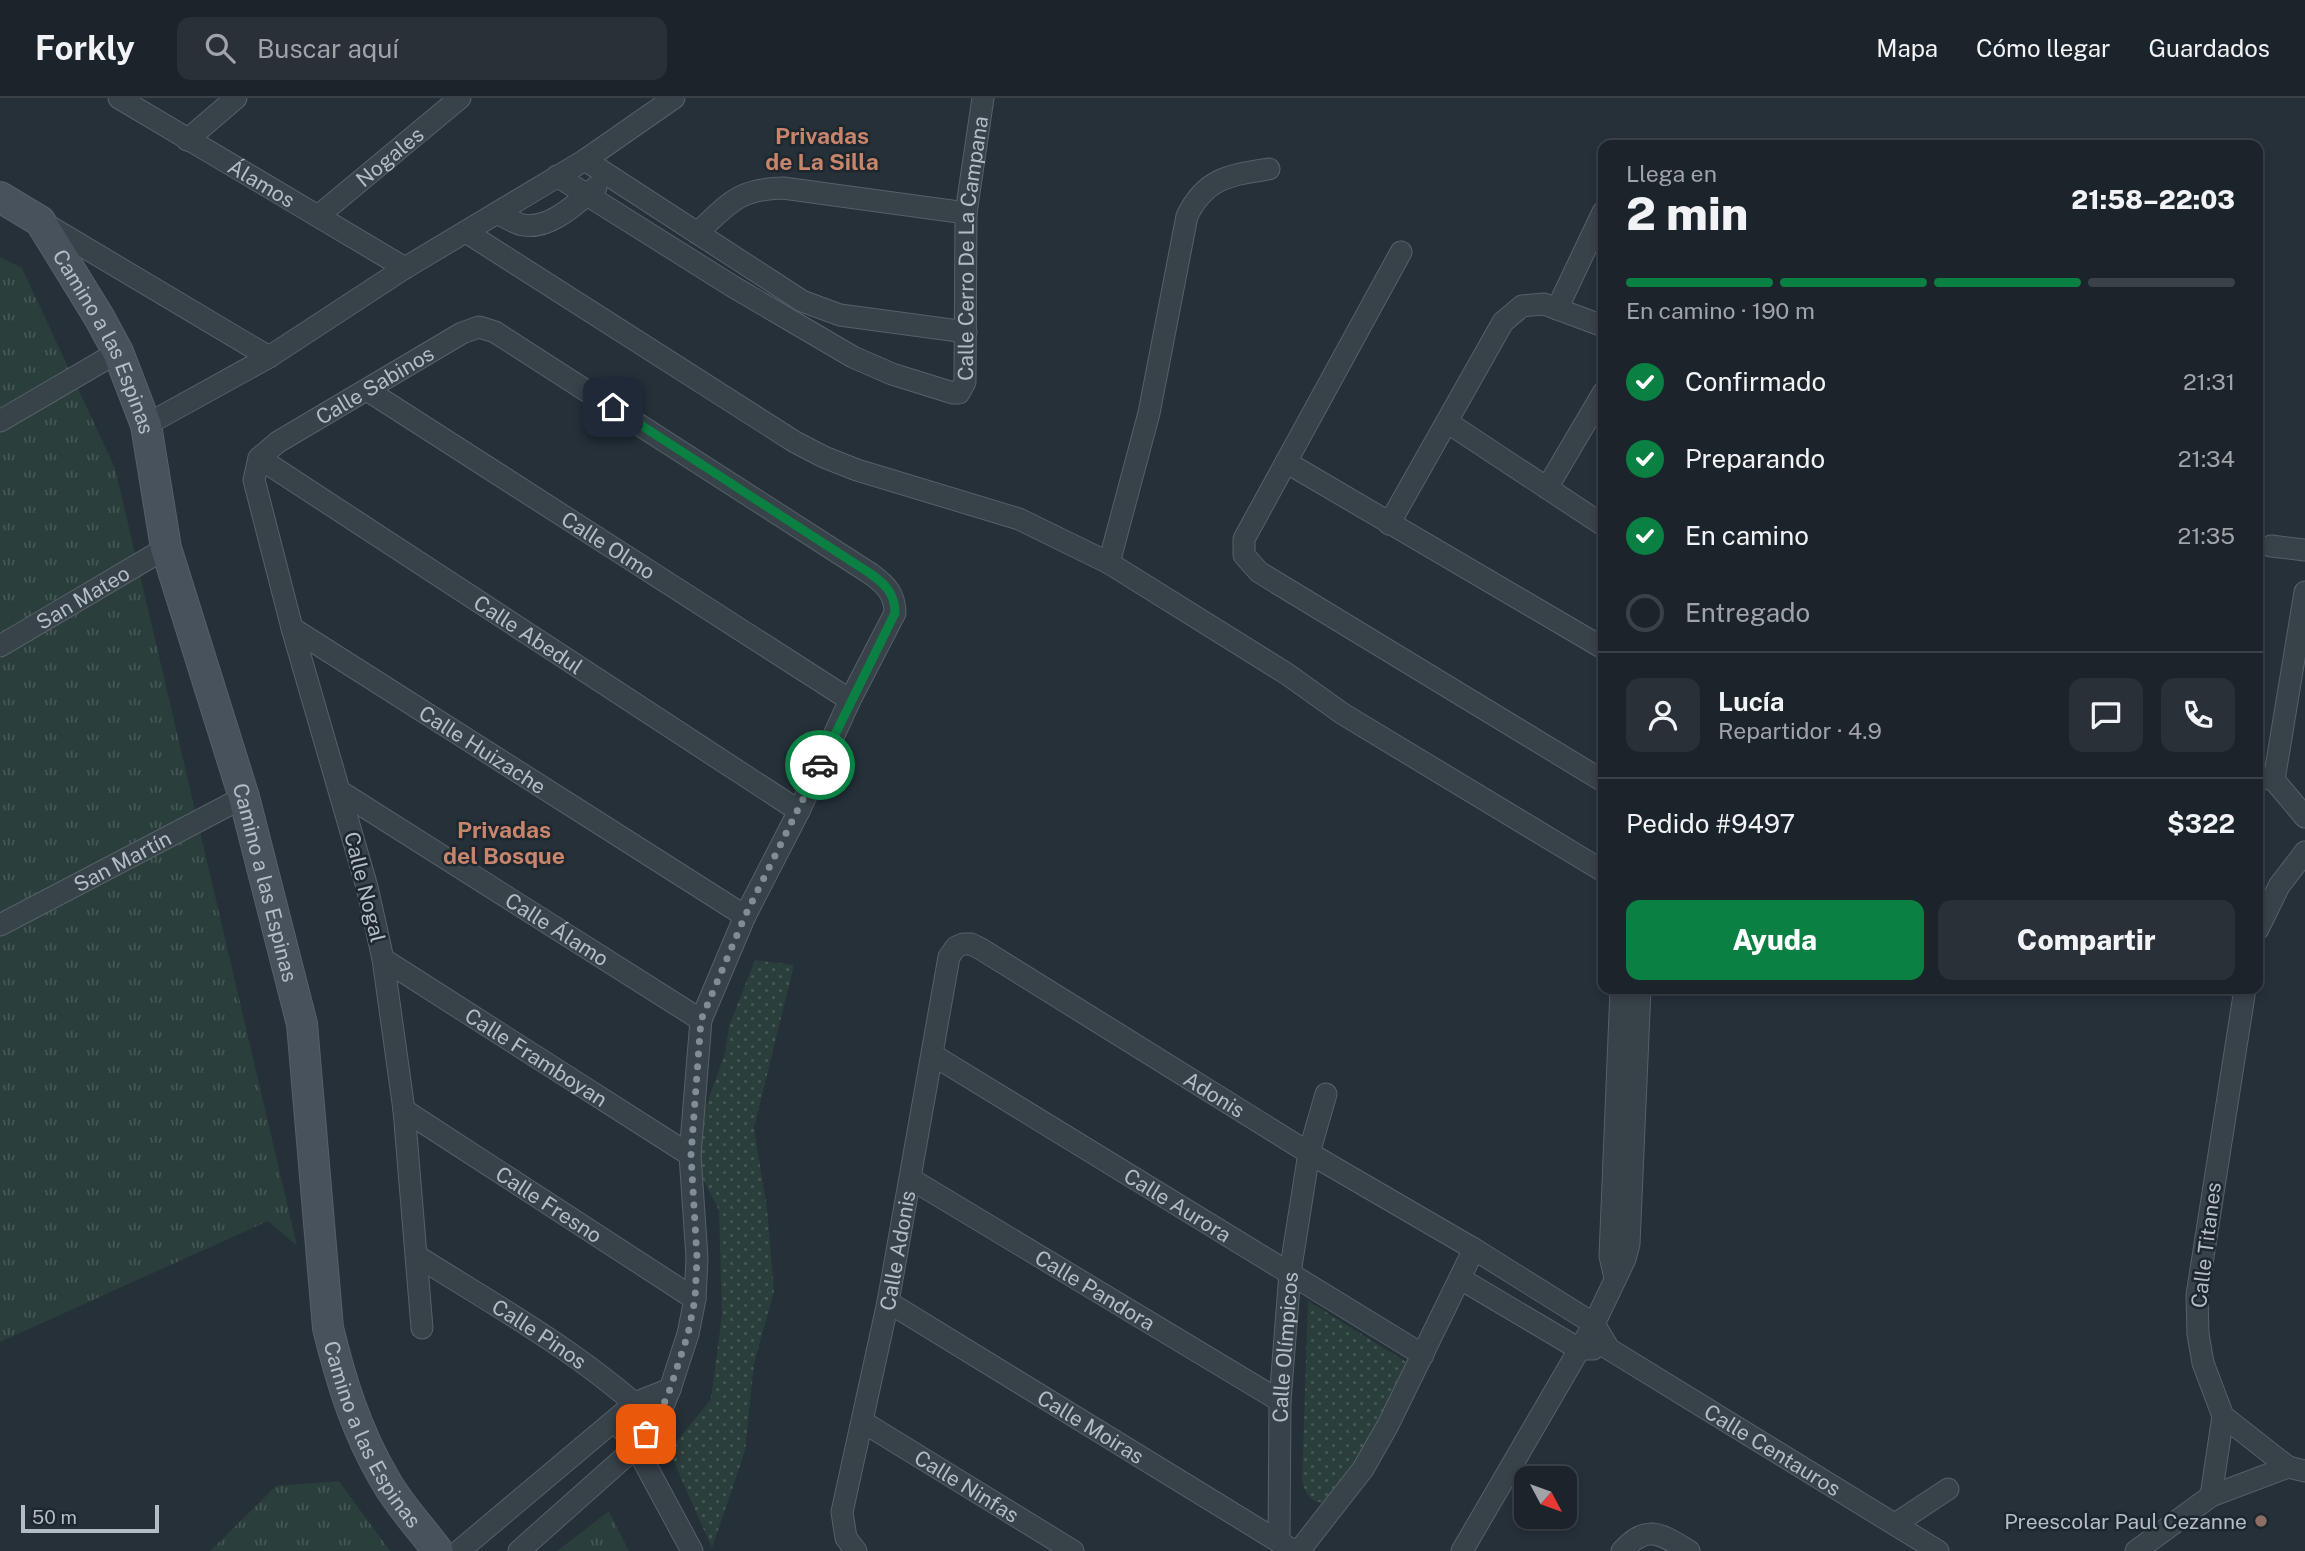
<!DOCTYPE html>
<html lang="es">
<meta charset="utf-8">
<style>
body{margin:0;font-family:"Public Sans",sans-serif;background:#293037;color:#f1f3f6;height:100vh;display:flex;flex-direction:column;font-size:26px;white-space:nowrap}
*{box-sizing:border-box;margin:0}
p{font-size:23px;color:#a0a4a9}
.icon{flex:none;width:38px;height:38px;fill:none;stroke:currentColor;stroke-width:2;stroke-linecap:round;stroke-linejoin:round}
.map{position:relative;flex:1;overflow:hidden}
.details{position:absolute;left:1598px;top:42px;width:665px;height:854px;display:flex;flex-direction:column;background:#1c242b;border-radius:14px;box-shadow:0 4px 10px #0003,0 0 0 2px #3a4147}
.details>*{flex:none}
.needle{width:46px;rotate:131deg}
.tools{position:absolute;left:1514px;top:1368px;display:grid;gap:14px}
.tools a{display:grid;place-items:center;width:63px;height:63px;border-radius:14px;background:#1c242b;box-shadow:0 4px 10px #0003,0 0 0 2px #3a4147;font-size:35px}
.scale{position:absolute;left:21px;bottom:18px;width:138px;box-sizing:border-box;padding-left:7px;border:4px solid #b4bdc5;border-top:0;font-size:19px;line-height:24px;white-space:nowrap;color:#b4bdc5;-webkit-text-stroke:5px #1e272e;paint-order:stroke}
.pin{position:absolute;display:grid;place-items:center;width:60px;height:60px;color:#fff;margin:-30px;border-radius:14px;box-shadow:0 4px 10px #0006}
.courier{position:absolute;display:grid;place-items:center;width:70px;height:70px;margin:-35px;border:5px solid #0b8043;border-radius:50%;background:#fff;color:#222;box-shadow:0 2px 9px #0007}
.head em{font-style:normal;font-weight:800}
.head div{display:flex;flex-direction:column-reverse}
.head{display:flex;align-items:center;justify-content:space-between;height:119px;padding:0 28px}
h1{font-size:46px;font-weight:800;line-height:52px}
.bar{display:grid;grid-template-columns:repeat(4,1fr);gap:10px 7px;align-content:center;height:84px;padding:0 28px}
.bar i{height:9px;border-radius:5px;background:#3a4147}
.bar .on{background:#0b8043}
.bar p{grid-column:span 4}
.line{display:flex;align-items:center;gap:18px;padding:0 28px;border-top:2px solid #3a4147}
.line div{flex:1}
.round{display:grid;place-items:center;flex:none;width:74px;height:74px;border-radius:14px;background:#293037}
ol{padding:0 28px;list-style:none}
li{display:flex;align-items:center;gap:21px;height:77px}
li p{margin-inline-start:auto}
li .icon{padding:7px;border-radius:50%;background:#0b8043;color:#fff;stroke-width:4}
li:last-child{color:#a0a4a9}
li i{width:38px;height:38px;border:4px solid #3a4147;border-radius:50%}
.primary-button{display:flex;gap:14px;margin-top:auto;padding:14px 28px}
.primary-button a{flex:1;height:80px;border-radius:14px;background:#0b8043;color:#fff;font-size:28px;font-weight:800;line-height:80px;text-align:center}
.primary-button a+a{background:#293037;color:#f1f3f6}
header{display:flex;align-items:center;gap:42px;box-sizing:border-box;height:98px;padding:0 35px;background:#1c242b;border-bottom:2px solid #3a4147}
header strong{font-size:33px}
nav{display:flex;gap:38px;margin-inline-start:auto;font-size:24px}
.search{width:490px;height:63px;background:#293037;display:flex;align-items:center;gap:18px;box-sizing:border-box;padding:0 24px;border-radius:14px;color:#a0a4a9;font-size:26px}
.map>svg:first-child{display:block}
.grass{fill:url(#grass-tufts)}
.park{fill:url(#park-dots)}
.lines{fill:none;stroke-linecap:round;stroke-linejoin:round}
.street-casing{stroke:#576067;stroke-width:23}
.secondary-casing{stroke:#576067;stroke-width:32}
.street{stroke:#384249;stroke-width:21}
.secondary{stroke:#47525c;stroke-width:30}
.done{stroke:#828c94;stroke-width:7;stroke-dasharray:0 12.6}
.route{stroke:#0b8043;stroke-width:9}
.education-dot{fill:#8d6e63;stroke:#1e272e;stroke-width:2.5}
.labels{text-anchor:middle;dominant-baseline:central;stroke-width:5;stroke-linejoin:round;paint-order:stroke}
.street-label{font-size:21px;fill:#b4bdc5;stroke:#1e272e}
.poi-label{font-size:21px;fill:#b4bdc5;stroke:#1e272e;text-anchor:end}
.neighbourhood-label{font-size:23px;font-weight:bold;fill:#c8856c;stroke:#1e272e}
</style>
<header>
<strong>Forkly</strong>
<div class="search"><svg class="icon" aria-label="search" viewBox="0 0 24 24"><circle cx="10" cy="10" r="6"/><path d="M15 15l6 6"/></svg>Buscar aquí</div>
<nav><a>Mapa</a><a>Cómo llegar</a><a>Guardados</a></nav>
</header>
<div class="map">
<svg width="2305" height="1453" viewBox="0 0 2305 1453">
<defs>
<pattern id="grass-tufts" width="24" height="20" patternUnits="userSpaceOnUse" patternTransform="scale(1.75)"><rect width="24" height="20" fill="#2a3e3b"/><path d="M3 7l-1-3M5 7V3M7 7l1-3M15 17l-1-3M17 17v-4M19 17l1-3" fill="none" stroke="#465856"/></pattern>
<pattern id="park-dots" width="8" height="8" patternUnits="userSpaceOnUse" patternTransform="scale(1.75)"><rect width="8" height="8" fill="#2a3e3b"/><path d="M2 2h.1M6 6h.1" fill="none" stroke="#465856" stroke-width="1.8" stroke-linecap="round"/></pattern>
</defs>
<rect width="100%" height="100%" fill="#253039"/>
<path class="grass" d="M0,159L22,170L115,370L297,1148L268,1123L0,1244Z
M339,1383L390,1453H210L276,1388Z
M609,1413L629,1453H557Z"/>
<path class="park" d="M755,862L794,867L754,1030L767,1111L774,1193L754,1266L745,1353L712,1450L669,1353L711,1301L722,1217L719,1112L689,1055L725,955L729,928Z
M1308,1203L1413,1268L1361,1362L1328,1405C1312,1405 1306,1398 1302,1383Z"/>
<g class="lines">
<g class="street-casing">
<g id="street">
<path id="s1" d="M119,0L405,170"/>
<path d="M187,42L236,0"/>
<path d="M585,62L802,203L840,217L966,234"/>
<path id="s2" d="M557,78L732,188L853,259L892,276L953,295H959L965,284L966,115L983,0"/>
<path d="M497,115C505,119 514,125 523,127C550,132 577,105 596,89"/>
<path id="s3" d="M318,118L460,0"/>
<path d="M42,124L269,259"/>
<path d="M466,134L795,344L824,359L857,372L1019,421L1109,465L1287,576L1343,616L1603,773"/>
<path d="M697,135C729,106 737,91 783,90L966,115"/>
<path d="M1401,154L1244,441V457L1259,474L1603,683"/>
<path d="M1557,211L1603,114"/>
<path id="s4" d="M367,292L850,602"/>
<path d="M0,323L118,254"/>
<path d="M1447,324L1603,427"/>
<path d="M146,327L269,259L405,170L585,62L674,0"/>
<path id="s5" d="M259,360L799,713"/>
<path d="M1286,364L1603,550"/>
<path d="M1547,390L1603,295"/>
<path d="M1389,426L1503,224L1522,208L1544,206L1603,228"/>
<path d="M2271,448L2305,452"/>
<path d="M1109,465L1149,315L1187,118C1206,79 1231,77 1269,71"/>
<path id="s6" d="M292,530L745,818"/>
<path id="s7" d="M0,548L166,450"/>
<path d="M2258,679L2274,682L2305,719"/>
<path d="M2274,682L2305,494"/>
<path id="s8" d="M341,694L701,922"/>
<path id="s9" d="M0,827L244,699"/>
<path d="M2258,831L2279,788L2305,754"/>
<path id="s10" d="M383,861L690,1057"/>
<path d="M2245,891L2197,1197L2198,1236L2203,1265L2223,1318L2288,1369"/>
<path id="s11" d="M933,957L1423,1257"/>
<path id="s12" d="M404,1012L695,1201"/>
<path id="s13" d="M911,1081L1280,1303"/>
<path id="s14" d="M417,1158C499,1210 585,1257 656,1325"/>
<path d="M1615,1180L1610,1158L1621,891"/>
<path d="M1461,1181L1579,1251H1593"/>
<path id="s15" d="M888,1204L1294,1453"/>
<path id="s16" d="M422,1230L404,1012L383,861L367,789L292,530L254,382L259,360L278,344L462,235L479,229L495,234L871,476C886,487 895,496 895,515L850,602L799,713L745,818L701,922L690,1057L697,1160L695,1201L688,1236L670,1291L656,1325L636,1349L519,1453"/>
<path d="M616,1323L636,1349L692,1453"/>
<path id="s17" d="M863,1324L1073,1453"/>
<path d="M2211,1398L2223,1318"/>
<path d="M1895,1426L1948,1391"/>
<path id="s18" d="M1279,1443L1280,1303L1290,1175L1309,1055L1326,996"/>
<path d="M459,1453L635,1305L670,1291"/>
<path id="s19" d="M856,1453L846,1440L842,1414L888,1204L949,859L956,849L963,846H971L981,851L1309,1055L1474,1151L1594,1226L1609,1251L1938,1453"/>
<path d="M1299,1453L1363,1371L1388,1327L1474,1151"/>
<path d="M1462,1453L1594,1226L1625,1161L1629,1146L1640,891"/>
<path d="M1622,1453C1647,1425 1661,1436 1689,1453"/>
<path d="M2136,1453L2211,1398L2288,1369L2305,1373"/>
</g>
</g>
<g class="secondary-casing">
<g id="secondary">
<path id="s20" d="M0,99L40,123L99,219L118,254L146,327L166,450L244,699L302,926L328,1230C341,1283 356,1332 384,1380C398,1406 420,1429 438,1453"/>
</g>
</g>
<use href="#street" class="street"/>
<use href="#secondary" class="secondary"/>
</g>
<g class="lines">
<path class="done" d="M646,1336L656,1325L670,1291L688,1236L695,1201L697,1160L691,1057L701,922L745,818L820,667"/>
<path class="route" d="M613,309L871,476C886,487 895,496 895,515L820,667"/>
</g>
<circle class="education-dot" cx="2261" cy="1423" r="7"/>
<g class="labels">
<g class="street-label">
<text stroke="none"><textPath href="#s3" startOffset="93">Nogales</textPath></text>
<text stroke="none"><textPath href="#s1" startOffset="166">Álamos</textPath></text>
<text stroke="none"><textPath href="#s2" startOffset="606">Calle Cerro De La Campana</textPath></text>
<text stroke="none"><textPath href="#s20" startOffset="184">Camino a las Espinas</textPath></text>
<text stroke="none"><textPath href="#s16" startOffset="1027">Calle Sabinos</textPath></text>
<text stroke="none"><textPath href="#s4" startOffset="287">Calle Olmo</textPath></text>
<text stroke="none"><textPath href="#s7" startOffset="96">San Mateo</textPath></text>
<text stroke="none"><textPath href="#s5" startOffset="322">Calle Abedul</textPath></text>
<text stroke="none"><textPath href="#s6" startOffset="226">Calle Huizache</textPath></text>
<text stroke="none"><textPath href="#s9" startOffset="138">San Martín</textPath></text>
<text stroke="none"><textPath href="#s20" startOffset="751">Camino a las Espinas</textPath></text>
<text transform="translate(365 789) rotate(76)">Calle Nogal</text>
<text stroke="none"><textPath href="#s8" startOffset="256">Calle Álamo</textPath></text>
<text stroke="none"><textPath href="#s10" startOffset="182">Calle Framboyan</textPath></text>
<text stroke="none"><textPath href="#s19" startOffset="922">Adonis</textPath></text>
<text stroke="none"><textPath href="#s12" startOffset="173">Calle Fresno</textPath></text>
<text stroke="none"><textPath href="#s11" startOffset="287">Calle Aurora</textPath></text>
<text transform="translate(2206 1147) rotate(-83)">Calle Titanes</text>
<text stroke="none"><textPath href="#s19" startOffset="310">Calle Adonis</textPath></text>
<text stroke="none"><textPath href="#s13" startOffset="215">Calle Pandora</textPath></text>
<text stroke="none"><textPath href="#s14" startOffset="145">Calle Pinos</textPath></text>
<text stroke="none"><textPath href="#s18" startOffset="194">Calle Olímpicos</textPath></text>
<text stroke="none"><textPath href="#s15" startOffset="238">Calle Moiras</textPath></text>
<text stroke="none"><textPath href="#s20" startOffset="1318">Camino a las Espinas</textPath></text>
<text stroke="none"><textPath href="#s19" startOffset="1587">Calle Centauros</textPath></text>
<text stroke="none"><textPath href="#s17" startOffset="122">Calle Ninfas</textPath></text>
</g>
<g class="poi-label">
<text x="2247" y="1423">Preescolar Paul Cezanne</text>
</g>
<g class="neighbourhood-label">
<text x="822" y="37">Privadas<tspan x="822" dy="26">de La Silla</tspan></text>
<text x="504" y="731">Privadas<tspan x="504" dy="26">del Bosque</tspan></text>
</g>
</g>
</svg>
<div class="tools">
<a><svg class="needle" viewBox="-14 -14 28 28"><path d="M0-13l5 13h-10z" fill="#e53935"/><path d="M0 13l5-13h-10z" fill="#a0a4a9"/></svg></a>
</div>
<div class="scale">50 m</div>
<div class="pin" style="left:646px;top:1336px;background:#ea580c"><svg class="icon" aria-label="bag" viewBox="0 0 24 24"><path d="M5 8h14l-1 12H6zM9 8a3 3 0 0 1 6 0"/></svg></div>
<div class="pin" style="left:613px;top:309px;background:#1f2937"><svg class="icon" aria-label="home" viewBox="0 0 24 24"><path d="M3 11l9-7 9 7M6 9v11h12V9"/></svg></div>
<div class="courier" style="left:820px;top:667px"><svg class="icon" aria-label="car" viewBox="0 0 24 24"><path d="M5 17H2v-5l4-1 3-4h7l3 4 3 1v5h-3M9 17h6M6 11h13"/><circle cx="7" cy="17" r="2"/><circle cx="17" cy="17" r="2"/></svg></div>
<section class="details">
<div class="head"><div><h1>2 min</h1><p>Llega en</p></div><em>21:58–22:03</em></div>
<div class="bar"><i class="on"></i><i class="on"></i><i class="on"></i><i></i><p>En camino · 190 m</p></div>
<ol>
<li><svg class="icon" aria-label="check" viewBox="0 0 24 24"><path d="M5 12l5 5 9-10"/></svg>Confirmado<p>21:31</p></li>
<li><svg class="icon" aria-label="check" viewBox="0 0 24 24"><path d="M5 12l5 5 9-10"/></svg>Preparando<p>21:34</p></li>
<li><svg class="icon" aria-label="check" viewBox="0 0 24 24"><path d="M5 12l5 5 9-10"/></svg>En camino<p>21:35</p></li>
<li><i></i>Entregado</li>
</ol>
<div class="line" style="height:126px"><a class="round"><svg class="icon" aria-label="person" viewBox="0 0 24 24"><circle cx="12" cy="8" r="4"/><path d="M4 21q1-7 8-7t8 7"/></svg></a><div><b>Lucía</b><p>Repartidor · 4.9</p></div><a class="round"><svg class="icon" aria-label="chat" viewBox="0 0 24 24"><path d="M4 5h16v11H9l-5 4z"/></svg></a><a class="round"><svg class="icon" aria-label="phone" viewBox="0 0 24 24"><path d="M5 4h4l2 5-3 2q2 4 5 5l2-3 5 2v4C11 20 4 13 5 4z"/></svg></a></div>
<div class="line" style="height:91px"><div>Pedido #9497</div><b>$322</b></div>
<div class="primary-button"><a>Ayuda</a><a>Compartir</a></div>
</section>
</div>
